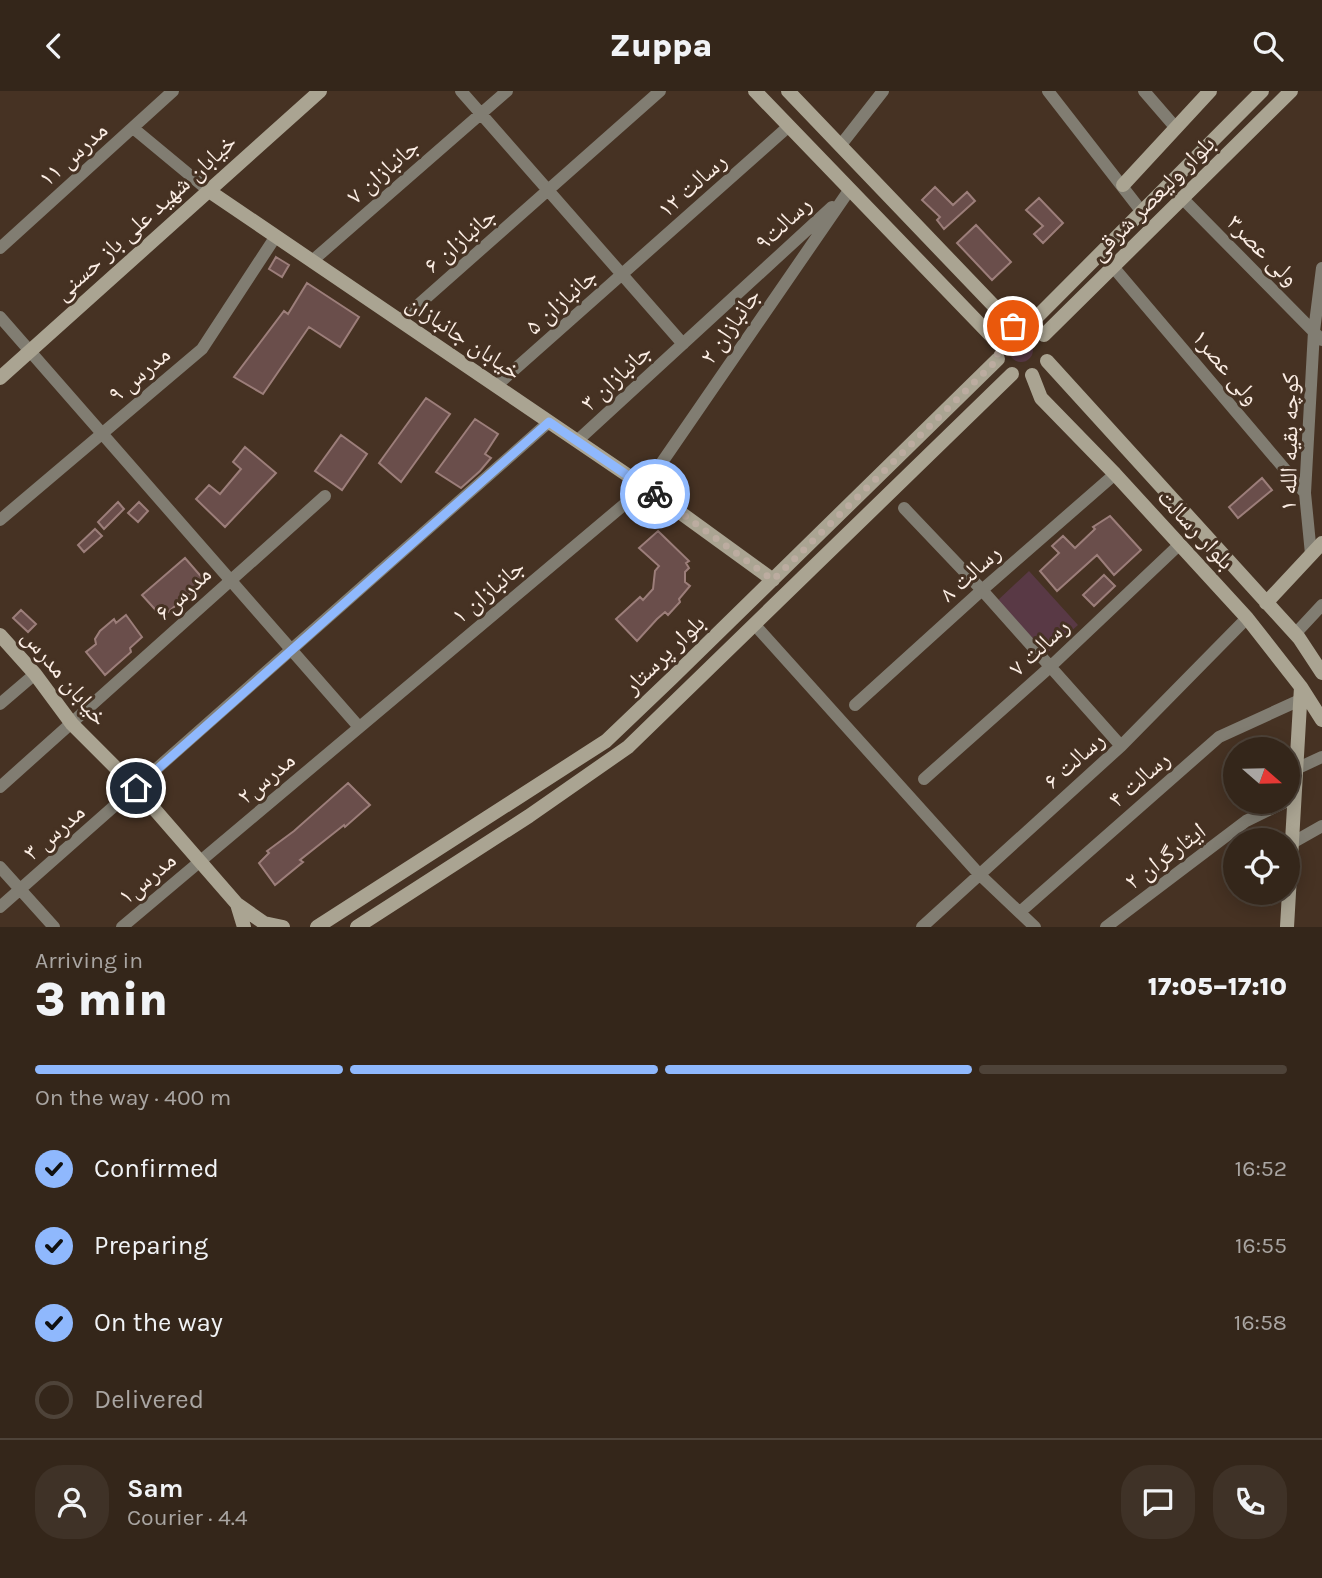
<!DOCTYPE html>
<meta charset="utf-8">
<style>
body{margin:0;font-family:Karla,"Noto Naskh Arabic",sans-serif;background:#3f3227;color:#f1f3f6;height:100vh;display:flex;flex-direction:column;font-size:26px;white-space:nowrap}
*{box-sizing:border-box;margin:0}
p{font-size:23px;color:#a9a5a2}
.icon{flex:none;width:38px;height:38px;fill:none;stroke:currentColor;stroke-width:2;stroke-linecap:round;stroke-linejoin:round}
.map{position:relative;height:836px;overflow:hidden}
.sheet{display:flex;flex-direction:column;background:#34261a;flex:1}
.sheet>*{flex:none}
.needle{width:46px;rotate:110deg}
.tools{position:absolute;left:1223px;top:646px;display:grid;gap:14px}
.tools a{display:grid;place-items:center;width:77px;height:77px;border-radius:50%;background:#34261a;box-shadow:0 4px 18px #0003,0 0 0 2px #4e4339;font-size:35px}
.pin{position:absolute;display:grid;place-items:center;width:60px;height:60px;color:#fff;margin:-30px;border:4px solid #fff;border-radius:50%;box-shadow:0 2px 7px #0007}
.courier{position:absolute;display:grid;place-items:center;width:70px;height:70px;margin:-35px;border:5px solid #8fb8fd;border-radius:50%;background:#fff;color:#222;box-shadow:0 2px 9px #0007}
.head em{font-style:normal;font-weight:800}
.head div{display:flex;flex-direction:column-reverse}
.head{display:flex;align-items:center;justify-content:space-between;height:119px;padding:0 35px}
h1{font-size:46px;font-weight:800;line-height:52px}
.bar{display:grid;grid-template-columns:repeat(4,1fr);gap:10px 7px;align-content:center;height:84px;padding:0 35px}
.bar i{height:9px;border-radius:5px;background:#4e4339}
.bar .active{background:#8fb8fd}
.bar p{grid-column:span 4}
.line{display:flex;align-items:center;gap:18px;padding:0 35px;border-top:2px solid #4e4339}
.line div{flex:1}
.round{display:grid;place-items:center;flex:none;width:74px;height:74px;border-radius:28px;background:#3f3227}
ol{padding:0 35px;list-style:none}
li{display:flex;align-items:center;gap:21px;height:77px}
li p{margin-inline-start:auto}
li .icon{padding:7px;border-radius:50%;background:#8fb8fd;color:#111;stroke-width:4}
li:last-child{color:#a9a5a2}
li i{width:38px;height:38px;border:4px solid #4e4339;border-radius:50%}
header{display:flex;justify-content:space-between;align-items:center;height:91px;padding:0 35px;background:#34261a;font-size:32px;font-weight:800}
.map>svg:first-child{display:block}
.green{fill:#593945}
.building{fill:#6a4e4b;stroke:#9c7e7a;stroke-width:2}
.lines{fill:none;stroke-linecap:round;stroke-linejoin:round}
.street{stroke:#817d72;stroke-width:12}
.secondary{stroke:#aaa492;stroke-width:14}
.done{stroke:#bcaca0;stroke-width:7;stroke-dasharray:0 12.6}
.route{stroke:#8fb8fd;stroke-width:9}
.labels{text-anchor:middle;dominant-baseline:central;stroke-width:6;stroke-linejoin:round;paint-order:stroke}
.street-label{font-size:24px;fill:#fbede4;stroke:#463223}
</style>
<header><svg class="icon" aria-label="back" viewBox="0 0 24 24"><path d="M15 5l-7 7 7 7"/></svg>Zuppa<svg class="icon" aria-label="search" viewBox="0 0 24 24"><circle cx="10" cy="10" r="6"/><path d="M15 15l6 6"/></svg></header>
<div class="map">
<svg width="1322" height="836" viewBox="0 0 1322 836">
<rect width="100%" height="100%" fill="#463223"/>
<path class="green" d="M1009 259a12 12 0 1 1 24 0a12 12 0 1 1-24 0Z
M1029,480L1078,534L1047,562L997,510Z"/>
<path class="building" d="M935,96L953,114L967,101L975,110L944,138L937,129L940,126L922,109Z
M1039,107L1063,132L1043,152L1034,143L1043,135L1026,119Z
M976,134L1011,171L992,189L957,152Z
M276,166L289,174L282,186L269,178Z
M307,192L359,226L340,256L309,236L263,303L234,286L284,220L288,223Z
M426,307L450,323L401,391L379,372Z
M475,328L498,343L485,363L491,367L480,380L461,397L436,381Z
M341,344L367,363L342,399L315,380Z
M245,356L276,382L225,436L196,408L209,394L220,403L241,378L233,371Z
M1262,387L1272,399L1238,427L1229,416Z
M118,411L124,418L104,438L98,431Z
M139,411L148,420L138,431L128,422Z
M1110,425L1141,459L1114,484L1097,464L1057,500L1040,480L1059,462L1052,455L1063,445L1075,457L1095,438L1093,436Z
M95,438L102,445L84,461L78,454Z
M658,440L689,470L686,472L689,477L685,481V491L690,495L679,508L680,511L668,524L665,521L657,528L637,550L616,528L640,506L643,509L653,498L655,480L659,475L639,457Z
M185,467L205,490L162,526L142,504Z
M1104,484L1115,495L1094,515L1083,504Z
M21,519L36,533L28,541L13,527Z
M126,524L142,546L130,557L131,561L105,584L86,561L96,553L95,548L100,540L114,528L116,532Z
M348,692L370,714L345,736L344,734L300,769L303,771L275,794L259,772L269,762L267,760L294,740Z"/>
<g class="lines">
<path class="street" d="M461,0L683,253
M1048,0L1142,121
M1144,0L1176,37
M133,37L209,100
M840,55L883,0
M1183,108L1322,249
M0,157L173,0
M312,170L507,0
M1114,177L1305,402
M0,226L359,636
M400,230L660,0
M496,295L789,35
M577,350L832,116
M904,417L982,499L1121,655
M0,429L202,258L276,145
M1311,463L1305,402L1314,240L1322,177
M754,533L979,783L1035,836
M1295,543L1322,514
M0,613L35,583
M855,614L982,499L1115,383
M1296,678L1322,666
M924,688L1050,576L1180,453
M0,696L325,405
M1292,752L1322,735
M0,776L54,836
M0,816L549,331
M1020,821L1219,646L1300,609
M122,836L645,396L850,98
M922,836L1121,655L1247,527
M1106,836L1246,730L1287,710"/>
<path class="secondary" d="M755,0L998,252
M788,0L1013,235
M1123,94L1210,0
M209,100L645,396L773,489
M1030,233L1262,0
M1044,244L1291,0
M1047,270L1299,547L1322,582
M1032,284L1041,307L1115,383L1247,527L1301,596L1322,629
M0,287L320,0
M1266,512L1322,452
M0,544L35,583L72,633L136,697L237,813L264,832L283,836
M237,813L244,836
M317,836L606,650L672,587L998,268
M357,836L529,725L628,656L1012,283
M1287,836L1301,596"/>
</g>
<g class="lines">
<path class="done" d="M655,403L773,489L998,268C996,253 1000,243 1013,235"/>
<path class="route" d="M136,697L549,331L655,403"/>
</g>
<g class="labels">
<g class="street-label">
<text transform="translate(73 63) rotate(-42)">مدرس ۱۱</text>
<text transform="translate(383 80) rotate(-41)">جانبازان ۷</text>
<text transform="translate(692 94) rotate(-42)">رسالت ۱۲</text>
<text transform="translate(1152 107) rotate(-45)">بلوار ولیعصر شرقی</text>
<text transform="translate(145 126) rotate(-42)">خیابان شهید علی باز حسنی</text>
<text transform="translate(783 132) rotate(-43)">رسالت۹</text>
<text transform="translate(460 149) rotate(-41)">جانبازان ۶</text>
<text transform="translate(1263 159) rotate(45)">ولی عصر۳</text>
<text transform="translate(561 210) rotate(-42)">جانبازان ۵</text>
<text transform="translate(730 235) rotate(-55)">جانبازان ۲</text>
<text transform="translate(464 246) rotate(34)">خیابان جانبازان</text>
<text transform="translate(1226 276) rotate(50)">ولی عصر۱</text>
<text transform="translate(139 283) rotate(-40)">مدرس ۹</text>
<text transform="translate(616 286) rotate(-43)">جانبازان ۳</text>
<text transform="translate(1289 351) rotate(-89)">کوچه بقیه الله ۱</text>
<text transform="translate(1196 438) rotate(47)">بلوار رسالت</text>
<text transform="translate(970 482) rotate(-42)">رسالت ۸</text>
<text transform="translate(488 500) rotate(-40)">جانبازان ۱</text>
<text transform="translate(183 502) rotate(-43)">مدرس۶</text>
<text transform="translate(1039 556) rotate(-43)">رسالت ۷</text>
<text transform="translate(664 563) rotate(-44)">بلوار پرستار</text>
<text transform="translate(65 586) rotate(50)">خیابان مدرس</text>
<text transform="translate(1074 669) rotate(-42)">رسالت ۶</text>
<text transform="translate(266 687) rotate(-40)">مدرس۲</text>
<text transform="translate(1139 688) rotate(-41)">رسالت ۴</text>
<text transform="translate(54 741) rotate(-41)">مدرس ۳</text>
<text transform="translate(1165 765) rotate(-37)">ایثارگران ۲</text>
<text transform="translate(147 787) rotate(-40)">مدرس۱</text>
</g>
</g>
</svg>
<div class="tools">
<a><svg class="needle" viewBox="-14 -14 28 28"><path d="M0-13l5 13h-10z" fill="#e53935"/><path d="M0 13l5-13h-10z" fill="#a9a5a2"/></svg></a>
<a><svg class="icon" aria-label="locate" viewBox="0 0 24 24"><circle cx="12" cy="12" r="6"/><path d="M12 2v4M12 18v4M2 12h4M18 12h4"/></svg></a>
</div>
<div class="pin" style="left:1013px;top:235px;background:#ea580c"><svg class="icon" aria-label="bag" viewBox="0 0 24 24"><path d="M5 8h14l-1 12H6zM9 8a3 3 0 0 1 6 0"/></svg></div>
<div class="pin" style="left:136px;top:697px;background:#1f2937"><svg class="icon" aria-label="home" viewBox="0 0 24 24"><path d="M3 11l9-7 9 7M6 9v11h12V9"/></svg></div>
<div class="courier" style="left:655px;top:403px"><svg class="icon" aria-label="bike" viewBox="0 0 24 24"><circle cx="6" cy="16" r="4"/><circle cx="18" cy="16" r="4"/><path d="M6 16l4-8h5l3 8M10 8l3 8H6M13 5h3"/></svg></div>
</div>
<section class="sheet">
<div class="head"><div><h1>3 min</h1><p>Arriving in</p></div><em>17:05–17:10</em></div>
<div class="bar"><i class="active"></i><i class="active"></i><i class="active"></i><i></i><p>On the way · 400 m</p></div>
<ol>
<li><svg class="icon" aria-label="check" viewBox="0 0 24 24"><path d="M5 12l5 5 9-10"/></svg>Confirmed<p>16:52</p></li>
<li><svg class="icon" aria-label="check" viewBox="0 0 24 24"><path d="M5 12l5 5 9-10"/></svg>Preparing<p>16:55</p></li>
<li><svg class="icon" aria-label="check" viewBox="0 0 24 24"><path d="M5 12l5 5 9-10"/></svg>On the way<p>16:58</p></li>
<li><i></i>Delivered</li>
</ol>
<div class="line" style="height:126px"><a class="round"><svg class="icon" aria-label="person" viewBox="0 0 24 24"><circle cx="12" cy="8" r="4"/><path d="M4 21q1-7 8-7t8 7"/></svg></a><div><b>Sam</b><p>Courier · 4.4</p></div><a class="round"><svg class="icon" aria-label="chat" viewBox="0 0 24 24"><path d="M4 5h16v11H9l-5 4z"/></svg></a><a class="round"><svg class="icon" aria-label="phone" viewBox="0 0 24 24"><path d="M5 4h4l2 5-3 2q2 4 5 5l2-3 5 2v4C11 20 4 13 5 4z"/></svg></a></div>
</section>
